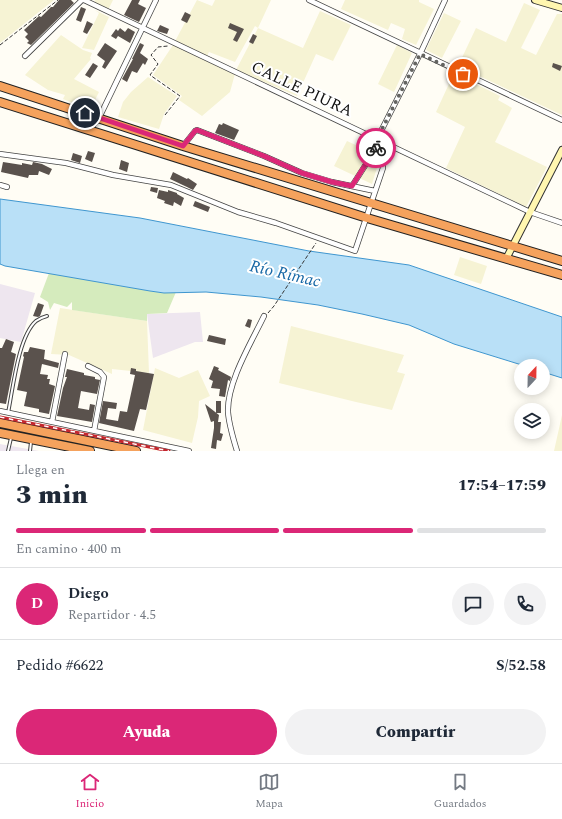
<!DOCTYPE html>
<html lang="es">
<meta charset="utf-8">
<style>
body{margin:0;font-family:Spectral,serif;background:#f2f2f3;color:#1f2937;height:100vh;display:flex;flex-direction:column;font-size:15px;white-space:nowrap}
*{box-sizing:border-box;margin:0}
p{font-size:13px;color:#747a83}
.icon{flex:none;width:22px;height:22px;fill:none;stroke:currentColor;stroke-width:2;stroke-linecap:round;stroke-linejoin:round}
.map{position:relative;height:451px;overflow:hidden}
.sheet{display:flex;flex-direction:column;background:#fff;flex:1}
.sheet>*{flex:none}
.needle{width:26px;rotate:22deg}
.fabs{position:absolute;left:514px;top:359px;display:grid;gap:8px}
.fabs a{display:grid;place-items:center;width:36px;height:36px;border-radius:50%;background:#fff;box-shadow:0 2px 10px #0003;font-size:20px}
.pin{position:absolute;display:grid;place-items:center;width:34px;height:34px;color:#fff;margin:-17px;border:2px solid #fff;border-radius:50%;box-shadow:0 1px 4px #0007}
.courier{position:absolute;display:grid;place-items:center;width:40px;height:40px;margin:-20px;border:3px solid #db2777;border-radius:50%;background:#fff;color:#222;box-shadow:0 1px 5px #0007}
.overview em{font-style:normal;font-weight:800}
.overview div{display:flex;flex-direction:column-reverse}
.overview{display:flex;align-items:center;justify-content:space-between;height:68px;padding:0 16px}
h1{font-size:26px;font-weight:800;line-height:30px}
.bar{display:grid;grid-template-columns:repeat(4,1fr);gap:6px 4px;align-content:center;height:48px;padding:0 16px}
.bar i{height:5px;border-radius:3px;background:#e0e1e3}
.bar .active{background:#db2777}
.bar p{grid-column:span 4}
.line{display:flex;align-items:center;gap:10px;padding:0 16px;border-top:1px solid #e0e1e3}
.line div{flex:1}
.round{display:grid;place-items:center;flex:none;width:42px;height:42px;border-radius:21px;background:#f2f2f3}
.primary-button{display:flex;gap:8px;margin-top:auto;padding:8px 16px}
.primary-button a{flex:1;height:46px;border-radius:24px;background:#db2777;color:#fff;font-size:16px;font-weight:800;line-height:46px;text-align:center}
.primary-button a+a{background:#f2f2f3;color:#1f2937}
.tab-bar{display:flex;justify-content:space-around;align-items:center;height:56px;border-top:1px solid #e0e1e3;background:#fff;font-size:11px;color:#747a83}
.tab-bar a{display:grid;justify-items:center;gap:2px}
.tab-bar .active{color:#db2777}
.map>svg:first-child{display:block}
.industrial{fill:#eee6ef}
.farmland{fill:#f6f3d4;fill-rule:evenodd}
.green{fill:#d5ebbd}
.water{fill:#b9e0f7;stroke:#3f96cf}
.building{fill:#5a524d}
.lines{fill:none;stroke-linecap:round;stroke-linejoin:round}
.lane-casing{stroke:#444;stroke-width:4}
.street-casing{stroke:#444;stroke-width:6}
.secondary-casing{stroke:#333;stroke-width:8}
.highway-casing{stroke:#222;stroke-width:10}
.path{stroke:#333;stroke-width:1;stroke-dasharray:4 2;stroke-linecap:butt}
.lane{stroke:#fff;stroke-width:2}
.street{stroke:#fff;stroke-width:4.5}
.secondary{stroke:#fff6b0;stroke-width:6}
.highway{stroke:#f5a25d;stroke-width:8}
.rail-casing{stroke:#c4262e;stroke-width:3}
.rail{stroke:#fff;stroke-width:1.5;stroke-dasharray:4.5;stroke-linecap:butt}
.done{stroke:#646461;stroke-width:4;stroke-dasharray:0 7.2}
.route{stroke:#db2777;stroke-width:5}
.labels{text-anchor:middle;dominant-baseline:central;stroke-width:4;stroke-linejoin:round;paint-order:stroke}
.street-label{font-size:16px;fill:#111;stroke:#fff}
.water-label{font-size:17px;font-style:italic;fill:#1768a6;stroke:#fff}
</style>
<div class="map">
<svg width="562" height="451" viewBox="0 0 562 451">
<rect width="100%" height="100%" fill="#fffdf5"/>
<path class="industrial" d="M0,284L35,293L21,342L0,338Z
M200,312L203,342H195L153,358L147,314Z
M0,444L39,451H0Z"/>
<path class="farmland" d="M0,0H54L0,43Z
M95,0H113L108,10L94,3Z
M197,0L212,6L215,0H271L258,28L303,48L320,11L351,25L333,61L316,54L297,96L236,70L230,92L202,116L179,100L182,96L153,75L173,45ZM255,26L258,28L236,70L206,58L209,52L235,62Z
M345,0H419V2L434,9L416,45L402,39L405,29L391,23L388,30L341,9Z
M524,3L540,10L521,48L536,55L557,14H562V115L458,66L476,28L506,42Z
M95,10L109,17L94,50L82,48L99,13Z
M444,13L461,21L442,58L426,50Z
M61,35L83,50L92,53L90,58L91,59L74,79L99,92L90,110L63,99L65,95L48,90L25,75Z
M397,45L412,53L394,92L378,84Z
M454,73L500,96L498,100L512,108L495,142L547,167L526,207L446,168L465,127L436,112Z
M148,77L177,96L164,114L159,129L118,117L123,102L131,92Z
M347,141L373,153L379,161L372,184L334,166Z
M460,257L487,266L481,284L454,275Z
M60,308L147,321L149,373L112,369V374L69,355L51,354Z
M291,326L404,355L397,372L405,374L392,410L356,402L279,383Z
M155,368L179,378L198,370L210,396L199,401L198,417L192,443L143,430Z
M562,415V451H554Z"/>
<path class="green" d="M49,273L150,291L164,293L176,292L167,313L147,314V321L72,310V302L67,307L54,303L50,310L48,302L40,297Z"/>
<path class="water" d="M0,199L140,218L309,251L409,265L562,317V378L543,372V366H525L454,344L409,325L362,314L318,305L261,297L206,292L164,293L150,291L5,266L0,264Z"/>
<path class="building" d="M59,0H71L74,3L31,45L27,43L29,41L25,37L28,34L24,30L39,16L41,17L51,7H53Z
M132,0H140L138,4L146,8L139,22L124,15Z
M81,7L86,9L81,22L76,20Z
M185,12L191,15L187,23L181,20Z
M87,21L93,24L87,34L83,32Z
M230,23L244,29L237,42L233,40L237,32L228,28Z
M160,25L169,29L167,34L157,31Z
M120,28L125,32L128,28L135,32L130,43L118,36L116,39L111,36L116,29L118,31Z
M253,34L257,36L253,44L249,42Z
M105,43L117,51L105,69L102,67L105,61L97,55Z
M140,43L144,45L140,53L148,59L145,65L143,63L137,73L132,71L127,82L122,79L133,59H132Z
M93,63L98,66L90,78L85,75Z
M553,63L562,66L560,71L552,67Z
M223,123L239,130L234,140L215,133L219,124L222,125Z
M88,151L95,153L92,162L85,159Z
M73,153L82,156L80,163L71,160Z
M121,160L129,163L127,172L119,169Z
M3,162L22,165V163L32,165L33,162L42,164L52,169L49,175L39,171L38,175H29L28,178L1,172Z
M173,172L187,179L188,178L197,184L193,190L187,187L170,179Z
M151,187L158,188L157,193L150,191Z
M159,190L168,192V190L177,193V194L184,198L181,206L174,202L173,206L164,203L165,201L157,198Z
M195,201L210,207L208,212L193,206Z
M38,303L44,305L40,316L38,317L33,316Z
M248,319L252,320L250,328L245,326Z
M209,335L226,339L225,345L207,341Z
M6,339L14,342L11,352L16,354L6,404L0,403V348H2Z
M30,347L45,350L44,359L59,363L58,368L42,364L40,374L48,375L47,379H50L49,384L55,386L49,414L39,412V409L24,406L27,392L17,390L24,357L23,356L24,352H28Z
M214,366L219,368L218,370L231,377L230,381L228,380L225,397L219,396L220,389L211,388L213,381L209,379Z
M131,368L136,369V371L154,374L146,410L140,409L134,431L99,423L103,401L117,403L116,409L108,408L106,419L118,421L120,411L127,412L135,375L130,374Z
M67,369L84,373V375L95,377V379L100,380L97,394L81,391L78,408L89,410L90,404L95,405L92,422L57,416L63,388L67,377H65Z
M216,401H221V413H216Z
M205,404L219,415L218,422H221L220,433L223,434L221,441L217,440L216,449L211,448L214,428V421L211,422Z"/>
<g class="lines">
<g class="lane-casing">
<path id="lane" d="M8,413C13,389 18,337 36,321C39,319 43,317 47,316
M8,451L11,438
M30,451L31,442"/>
</g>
<g class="street-casing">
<path id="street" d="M84,0L530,212L562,223
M309,0L562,120
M25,56L82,0
M89,130L99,118L156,0
M183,146L195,131L197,130L264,156L302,173L332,182L375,191
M0,154L66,163L113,175L171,185L238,212L276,223L355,251L383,168C383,158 377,150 377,139L420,54L445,0
M0,185L7,187
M352,186L377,147
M88,366L100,372L104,377L94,431
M0,411L189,451
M52,422L65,354
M237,451C233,438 229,425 228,412C227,382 251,343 264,316"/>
</g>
<g class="secondary-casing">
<path id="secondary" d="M535,0L562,8
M506,259L562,150"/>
</g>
<g class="highway-casing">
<path id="highway" d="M0,86L183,146L562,261
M0,102L367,218L562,275
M0,423L136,451
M0,433L90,451"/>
</g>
<path class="path" d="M0,45L58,0
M165,115L180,96L150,75L158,64L151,55L158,47L168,46
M268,313L274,306L316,243"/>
<use href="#lane" class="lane"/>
<use href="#street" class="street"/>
<use href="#secondary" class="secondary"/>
<use href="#highway" class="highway"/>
<g class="rail-casing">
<path id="rail" d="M0,417L169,451"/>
</g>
<use href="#rail" class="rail"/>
</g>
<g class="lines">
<path class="done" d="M376,148L377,139L420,54L463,74"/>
<path class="route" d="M85,113L183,146L195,131L197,130L264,156L302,173L332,182L352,186L376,148"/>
</g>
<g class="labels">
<g class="street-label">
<text transform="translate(302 89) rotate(25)">CALLE PIURA</text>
</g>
<g class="water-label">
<text transform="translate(285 274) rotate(13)">Río Rímac</text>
</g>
</g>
</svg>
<div class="fabs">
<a><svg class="needle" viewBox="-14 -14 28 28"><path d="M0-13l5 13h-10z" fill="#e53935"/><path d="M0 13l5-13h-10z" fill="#747a83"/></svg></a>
<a><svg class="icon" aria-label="layers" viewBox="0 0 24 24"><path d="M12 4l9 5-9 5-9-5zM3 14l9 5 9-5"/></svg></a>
</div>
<div class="pin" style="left:463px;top:74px;background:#ea580c"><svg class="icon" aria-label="bag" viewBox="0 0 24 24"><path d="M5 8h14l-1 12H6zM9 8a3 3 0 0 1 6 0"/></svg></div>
<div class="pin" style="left:85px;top:113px;background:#1f2937"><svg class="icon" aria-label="home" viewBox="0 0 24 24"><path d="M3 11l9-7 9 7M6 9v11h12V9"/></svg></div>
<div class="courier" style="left:376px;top:148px"><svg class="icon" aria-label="bike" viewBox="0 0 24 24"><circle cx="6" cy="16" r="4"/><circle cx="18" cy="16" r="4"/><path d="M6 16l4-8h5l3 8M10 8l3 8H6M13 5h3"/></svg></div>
</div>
<section class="sheet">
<div class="overview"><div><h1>3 min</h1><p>Llega en</p></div><em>17:54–17:59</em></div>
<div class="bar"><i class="active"></i><i class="active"></i><i class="active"></i><i></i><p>En camino · 400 m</p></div>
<div class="line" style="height:72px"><b class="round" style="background:#db2777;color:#fff">D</b><div><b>Diego</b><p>Repartidor · 4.5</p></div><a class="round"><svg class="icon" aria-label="chat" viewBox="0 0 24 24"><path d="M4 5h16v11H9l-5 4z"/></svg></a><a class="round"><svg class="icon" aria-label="phone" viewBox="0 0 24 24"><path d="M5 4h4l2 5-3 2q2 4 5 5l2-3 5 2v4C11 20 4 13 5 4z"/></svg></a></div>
<div class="line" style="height:52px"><div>Pedido #6622</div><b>S/52.58</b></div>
<div class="primary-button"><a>Ayuda</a><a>Compartir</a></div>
</section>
<nav class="tab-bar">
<a class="active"><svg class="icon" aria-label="home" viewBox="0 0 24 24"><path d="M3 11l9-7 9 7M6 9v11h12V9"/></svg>Inicio</a>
<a><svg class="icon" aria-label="map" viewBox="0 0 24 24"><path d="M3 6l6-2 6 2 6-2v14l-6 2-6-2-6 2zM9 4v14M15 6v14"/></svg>Mapa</a>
<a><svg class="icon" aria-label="saved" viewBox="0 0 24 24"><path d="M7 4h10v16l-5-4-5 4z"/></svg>Guardados</a>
</nav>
